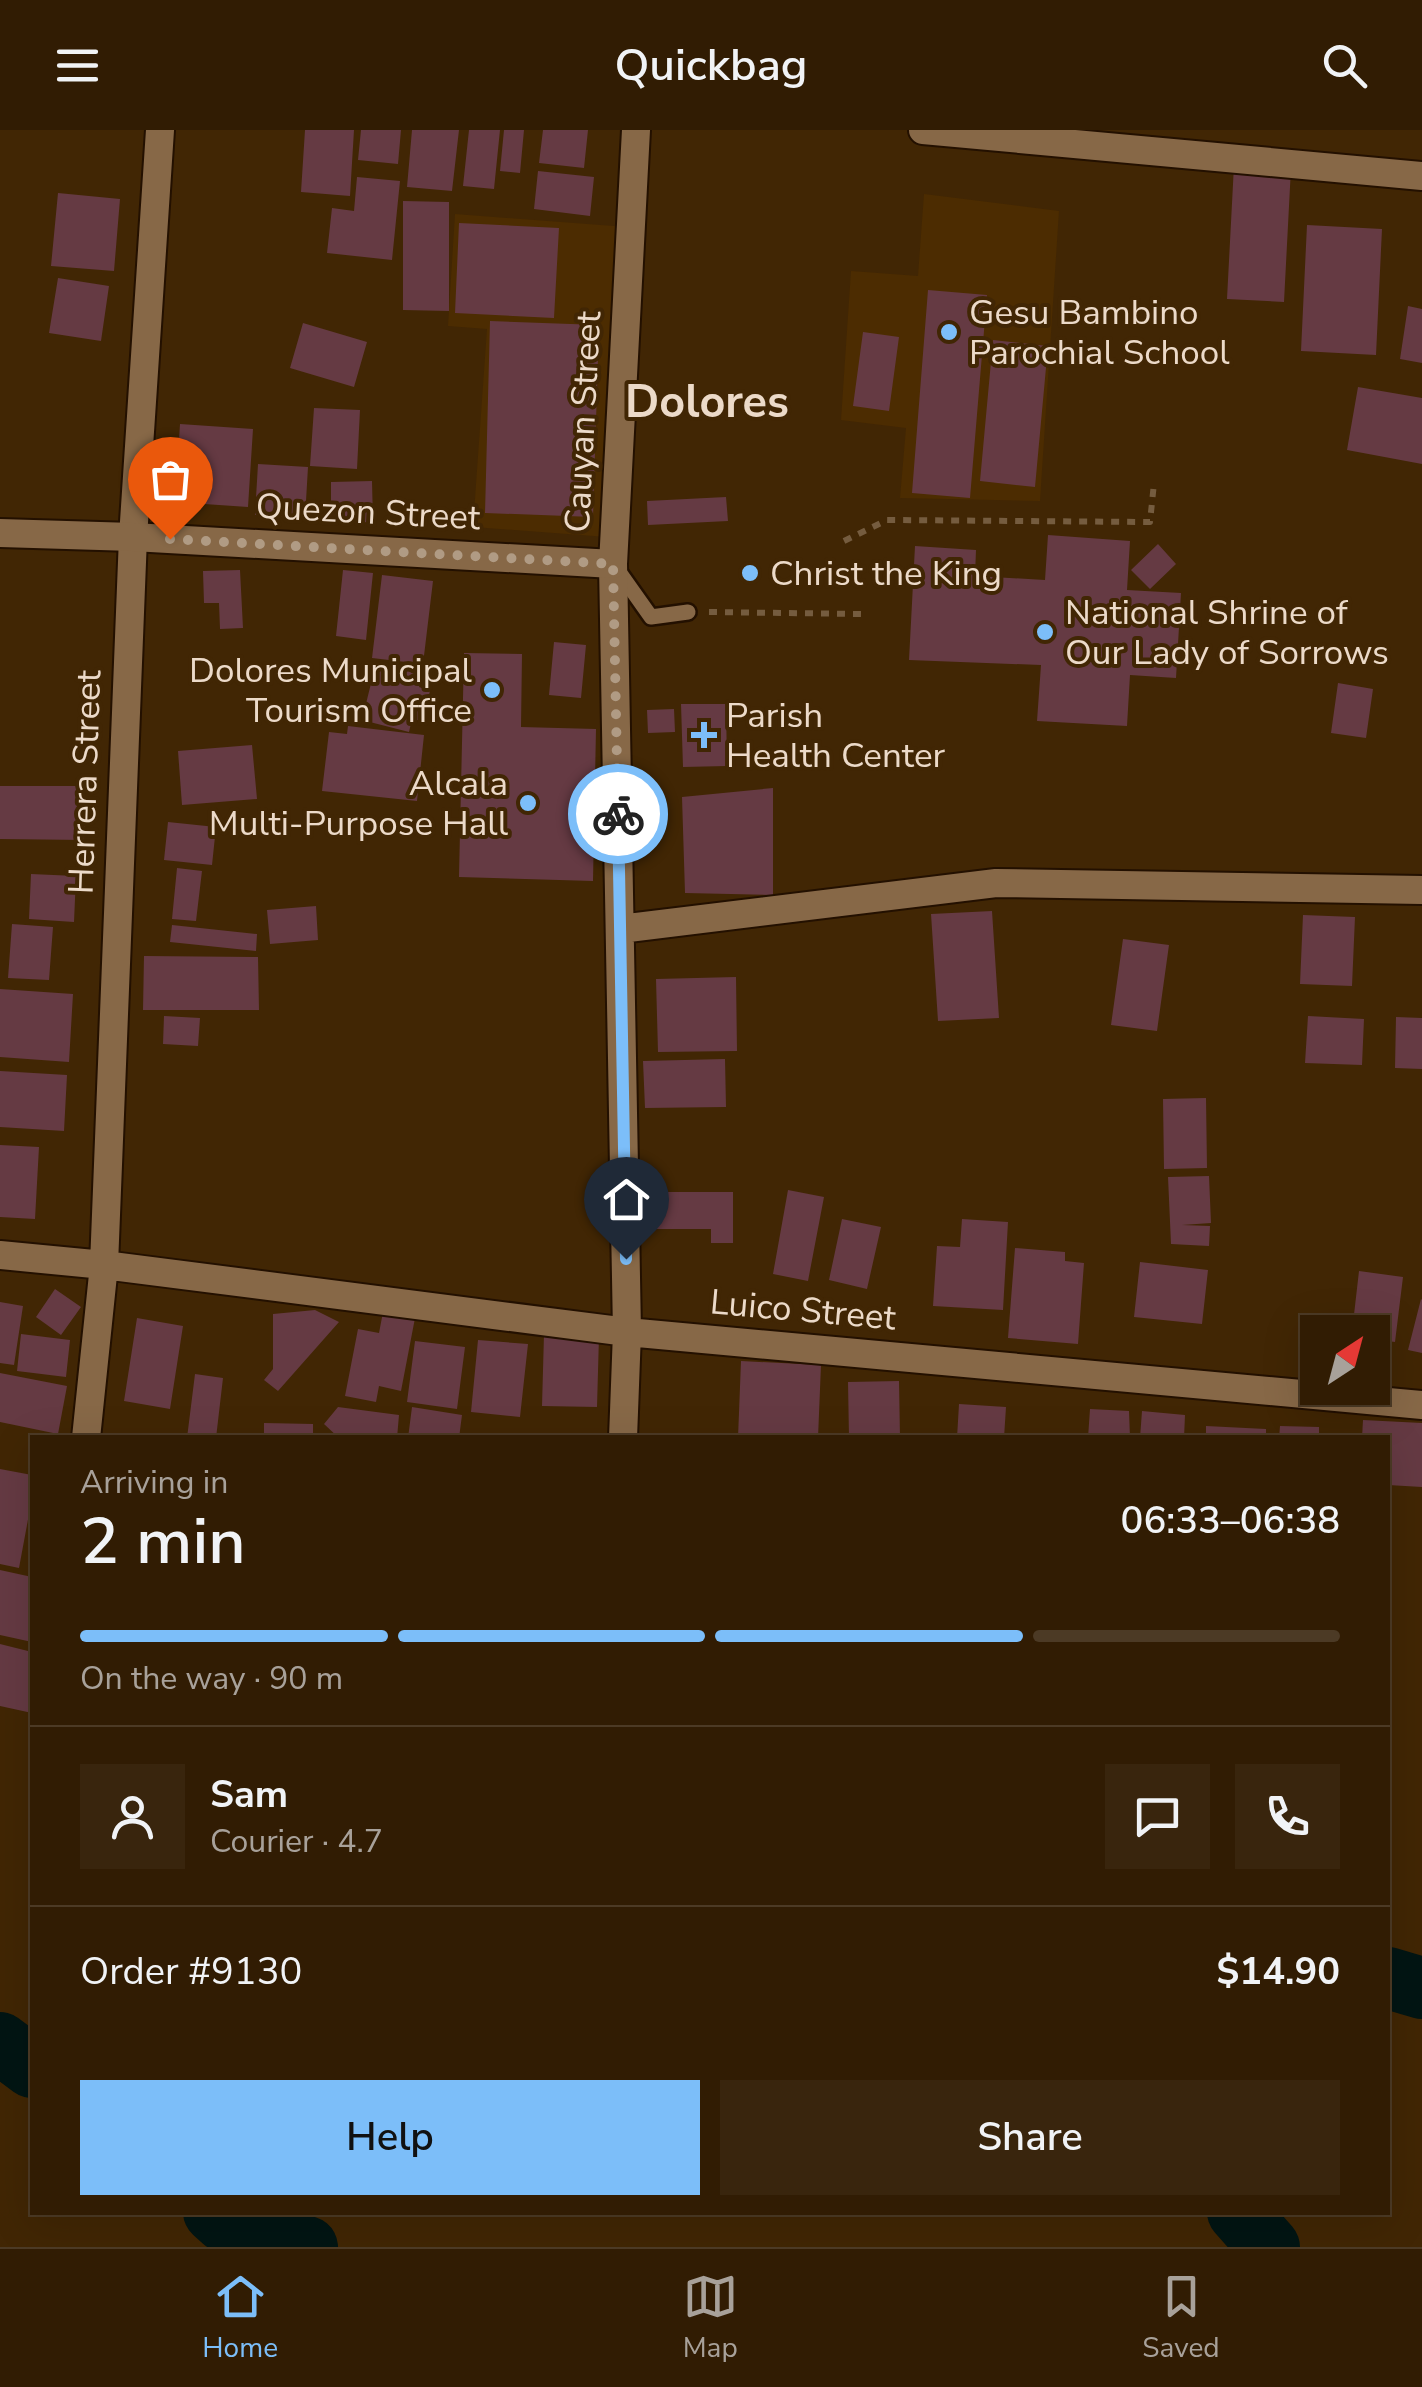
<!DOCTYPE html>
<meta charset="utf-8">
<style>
body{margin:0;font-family:"Nunito Sans",sans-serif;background:#39250d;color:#f1f3f6;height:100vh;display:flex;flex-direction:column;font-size:38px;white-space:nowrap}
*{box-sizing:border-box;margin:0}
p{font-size:32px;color:#a8a19a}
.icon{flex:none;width:55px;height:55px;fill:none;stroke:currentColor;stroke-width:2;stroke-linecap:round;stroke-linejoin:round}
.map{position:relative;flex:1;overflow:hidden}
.panel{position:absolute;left:30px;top:1305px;width:1360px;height:780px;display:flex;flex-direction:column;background:#311c03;border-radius:0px;box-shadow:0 10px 40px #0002,0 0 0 2px #4c3a25}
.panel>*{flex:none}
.needle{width:65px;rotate:36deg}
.fabs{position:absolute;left:1300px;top:1185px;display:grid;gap:20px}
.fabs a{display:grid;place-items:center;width:90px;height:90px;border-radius:0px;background:#311c03;box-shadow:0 10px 40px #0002,0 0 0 2px #4c3a25;font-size:50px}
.pin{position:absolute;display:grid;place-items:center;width:85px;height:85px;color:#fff;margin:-102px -42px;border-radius:50% 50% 50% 0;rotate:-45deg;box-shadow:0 0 10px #0007}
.pin .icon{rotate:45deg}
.courier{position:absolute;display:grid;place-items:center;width:100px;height:100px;margin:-50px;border:8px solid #7cbef9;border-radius:50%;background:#fff;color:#222;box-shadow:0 2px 12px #0007}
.head em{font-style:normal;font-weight:600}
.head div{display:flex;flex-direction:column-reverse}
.head{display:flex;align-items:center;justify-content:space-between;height:170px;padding:0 50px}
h1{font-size:65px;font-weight:600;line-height:75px}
.bar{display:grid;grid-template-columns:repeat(4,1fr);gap:15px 10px;align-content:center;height:120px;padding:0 50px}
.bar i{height:12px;border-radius:8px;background:#4c3a25}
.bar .current{background:#7cbef9}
.bar p{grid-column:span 4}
.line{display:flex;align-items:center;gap:25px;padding:0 50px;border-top:2px solid #4c3a25}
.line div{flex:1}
.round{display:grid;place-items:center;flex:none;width:105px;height:105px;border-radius:0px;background:#39250d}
.action{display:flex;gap:20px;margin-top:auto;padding:20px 50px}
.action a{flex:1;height:115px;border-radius:0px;background:#7cbef9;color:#111;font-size:40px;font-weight:600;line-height:115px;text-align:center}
.action a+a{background:#39250d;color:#f1f3f6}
header{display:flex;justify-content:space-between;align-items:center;height:130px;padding:0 50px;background:#311c03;font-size:45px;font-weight:600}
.tab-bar{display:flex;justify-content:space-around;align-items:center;height:140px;border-top:2px solid #4c3a25;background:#311c03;font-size:28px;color:#a8a19a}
.tab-bar a{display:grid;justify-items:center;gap:5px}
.tab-bar .current{color:#7cbef9}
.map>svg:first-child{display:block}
.built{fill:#4c2c01}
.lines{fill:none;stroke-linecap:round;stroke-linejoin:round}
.river{stroke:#021513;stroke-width:62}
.building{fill:#653a43}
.service-casing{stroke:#231000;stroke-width:20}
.minor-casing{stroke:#231000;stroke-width:32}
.tertiary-casing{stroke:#231000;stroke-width:32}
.path{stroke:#755c3f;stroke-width:6;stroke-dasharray:8 8;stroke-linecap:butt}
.service{stroke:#876847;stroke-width:15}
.minor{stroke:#876847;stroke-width:28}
.tertiary{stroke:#876847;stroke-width:28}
.done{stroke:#b09b84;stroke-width:10;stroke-dasharray:0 18}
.route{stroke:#7cbef9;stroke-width:12}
.poi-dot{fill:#7cbef9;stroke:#412604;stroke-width:4}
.labels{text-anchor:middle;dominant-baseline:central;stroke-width:8;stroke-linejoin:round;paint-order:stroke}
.poi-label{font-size:35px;fill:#ecdac9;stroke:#412604;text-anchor:start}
.street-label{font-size:35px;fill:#ecdac9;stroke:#412604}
.district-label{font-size:45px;font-weight:bold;fill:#ecdac9;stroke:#412604}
</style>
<header><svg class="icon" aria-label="menu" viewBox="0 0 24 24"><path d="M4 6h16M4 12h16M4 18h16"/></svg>Quickbag<svg class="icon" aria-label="search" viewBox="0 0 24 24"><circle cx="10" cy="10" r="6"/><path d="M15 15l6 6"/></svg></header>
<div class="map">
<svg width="1422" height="2117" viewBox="0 0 1422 2117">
<rect width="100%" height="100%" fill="#412604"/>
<path class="built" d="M924,64L1059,81L1040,371L900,368L906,298L841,290L851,141L918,146Z
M455,84L627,97L607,407L473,397L487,199L448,196Z"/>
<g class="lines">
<path class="river" d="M1388,1848L1422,1858
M0,1913L32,1937
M214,2082L224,2091L307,2117
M1238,2082L1269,2117"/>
</g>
<path class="building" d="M305,0H354L350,66L301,62Z
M361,0H401L398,34L358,30Z
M412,0H459L452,61L407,57Z
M469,0H500L494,59L463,56Z
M504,0H524L520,43L500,41Z
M543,0H588L584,38L539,33Z
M1234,35L1291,38L1284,172L1227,169Z
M538,41L594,47L590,86L534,79Z
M357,47L400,51L392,130L327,123L332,78L354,81Z
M58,63L120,69L114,141L51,136Z
M403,71L449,72V181L403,180Z
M459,93L559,98L554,188L455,183Z
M1307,95L1382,99L1376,225L1301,221Z
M58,148L109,156L101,211L49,203Z
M928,160L987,165L970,368L912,363Z
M1408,176L1422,179V233L1400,229Z
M490,191L599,195L593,387L485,383Z
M303,193L367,212L354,257L290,238Z
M863,202L899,207L889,281L853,276Z
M993,210L1048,216L1035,357L980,351Z
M1358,257L1422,268V334L1347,320Z
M314,278L360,280L357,339L310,336Z
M180,294L253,299L248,377L175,372Z
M258,334L308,337L305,388L255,385Z
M372,351L373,392L331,393V352Z
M726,367L728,391L648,395L647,371Z
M1048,405L1130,411L1127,460L1181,463L1176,548L1130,545L1127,596L1037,591L1041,535L909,530L915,416L976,420L975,446L1045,450Z
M1158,414L1176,434L1150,459L1131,440Z
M240,440L243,498L220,499L219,473H204L203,441Z
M343,440L373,443L366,510L336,506Z
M382,445L433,451L423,534L372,528Z
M554,512L586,515L581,568L549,565Z
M464,523L522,524L521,597L596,599L593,751L459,747Z
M376,533L422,545L419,557L430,561L422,591L412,589L409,602L362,590Z
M1338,553L1373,559L1366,608L1331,603Z
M681,574H726L727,636L683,637Z
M674,579L675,602L648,603L647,580Z
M348,596L424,605L417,671L322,661L329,602L347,604Z
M252,615L257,669L182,675L178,621Z
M0,656H85L84,710L0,709Z
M773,658V765L685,763L682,667Z
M168,692L216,697L212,735L164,730Z
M177,738L202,741L196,791L172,789Z
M31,744L76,746L74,792L29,789Z
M316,776L318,810L270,814L267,780Z
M992,781L999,888L938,891L931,784Z
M1303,785L1355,787L1352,856L1300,854Z
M12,794L53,797L49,850L8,848Z
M172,795L257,804L256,821L170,812Z
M1123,809L1169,815L1157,901L1111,895Z
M144,826L258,827L259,880H143Z
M736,847L737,921L658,922L656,849Z
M0,859L73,864L69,932L0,927Z
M164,886L200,888L198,916L163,914Z
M1308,886L1364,889L1362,935L1305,933Z
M1396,887L1422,888V939L1395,938Z
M725,929L726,977L645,978L643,931Z
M0,941L67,945L64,1001L0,997Z
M1206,968L1207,1038L1164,1039L1163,969Z
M0,1015L39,1017L35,1089L0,1087Z
M1209,1046L1211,1093L1182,1095L1210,1096L1209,1116L1171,1114L1168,1047Z
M788,1060L824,1067L808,1151L773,1144Z
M647,1062H733V1113H711V1099H647Z
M842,1089L881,1097L867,1159L829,1150Z
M962,1089L1008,1092L1003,1180L933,1176L937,1116L960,1117Z
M1015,1118L1065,1122V1131L1084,1133L1078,1214L1008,1208Z
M1140,1132L1208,1140L1202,1194L1134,1187Z
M1359,1141L1403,1147L1395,1212L1372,1209V1202H1352Z
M55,1159L81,1177L61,1205L36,1187Z
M1421,1169L1422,1170V1223L1408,1220Z
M0,1172L23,1176L14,1235L0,1233Z
M315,1180L339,1192L278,1261L264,1250L273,1239V1184Z
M383,1182L415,1188L401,1261L379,1256L376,1272L345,1266L358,1199L379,1203Z
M137,1188L183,1196L170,1279L124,1271Z
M21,1204L70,1210L66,1247L17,1241Z
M544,1204L599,1206L597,1277L542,1276Z
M478,1210L528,1214L520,1287L471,1282Z
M415,1211L465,1217L457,1279L407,1272Z
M741,1231L821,1235L818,1308H738Z
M0,1243L67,1256L58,1304L0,1292Z
M195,1244L223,1248L216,1308H187Z
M899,1251L900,1308H849L848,1252Z
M959,1274L1006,1277L1004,1308H957Z
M338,1277L399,1285L397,1308H339L324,1294Z
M412,1277L462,1285L459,1308H408Z
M1090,1279L1129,1281L1130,1308H1088Z
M1142,1281L1185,1285L1184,1308H1140Z
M1363,1290L1422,1293V1357L1388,1355V1308H1362Z
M264,1293L313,1294V1308H264Z
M1206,1296L1266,1299V1308H1206Z
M1280,1296L1319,1297V1308H1279Z
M0,1339L32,1345V1368L19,1438L0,1434Z
M0,1440L32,1447V1512L0,1505Z
M0,1514L32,1522V1583L0,1576Z"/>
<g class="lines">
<g class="service-casing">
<path id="service" d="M617,439L651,487L688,482"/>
</g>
<g class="minor-casing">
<path id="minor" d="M613,434L627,1202L623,1308
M620,799L996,753L1422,760
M0,1125L104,1135L627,1202L1422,1275
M86,1308L104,1135L133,407L160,0"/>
</g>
<g class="tertiary-casing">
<path id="tertiary" d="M923,0L1422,46
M0,403L133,407L613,434L636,0"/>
</g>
<path class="path" d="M844,411L887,390L1150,392L1154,353
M709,482L861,484"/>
<use href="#service" class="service"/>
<use href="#minor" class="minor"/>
<use href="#tertiary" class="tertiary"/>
</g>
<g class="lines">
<path class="done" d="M170,409L613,434L618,684"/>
<path class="route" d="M618,684L626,1129"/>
</g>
<g class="poi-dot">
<circle cx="949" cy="202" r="10"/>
<circle cx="750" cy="443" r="10"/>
<circle cx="1045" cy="502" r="10"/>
<circle cx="492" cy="560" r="10"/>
<path d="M699 590h10v10h10v10h-10v10h-10v-10h-10v-10h10z"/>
<circle cx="528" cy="673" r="10"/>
</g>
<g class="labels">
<g class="poi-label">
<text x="969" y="182">Gesu Bambino<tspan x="969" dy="40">Parochial School</tspan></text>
<text x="770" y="443">Christ the King</text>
<text x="1065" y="482">National Shrine of<tspan x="1065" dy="40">Our Lady of Sorrows</tspan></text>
<text x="472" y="540" text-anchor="end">Dolores Municipal<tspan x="472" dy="40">Tourism Office</tspan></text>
<text x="726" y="585">Parish<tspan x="726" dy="40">Health Center</tspan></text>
<text x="508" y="653" text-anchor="end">Alcala<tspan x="508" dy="40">Multi-Purpose Hall</tspan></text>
</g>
<g class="street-label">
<text transform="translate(583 292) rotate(-87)">Cauyan Street</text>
<text transform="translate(368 382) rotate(3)">Quezon Street</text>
<text transform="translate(85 652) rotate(-88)">Herrera Street</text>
<text transform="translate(803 1180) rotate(5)">Luico Street</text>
</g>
<g class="district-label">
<text x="707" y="272">Dolores</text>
</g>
</g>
</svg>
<div class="fabs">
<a><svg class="needle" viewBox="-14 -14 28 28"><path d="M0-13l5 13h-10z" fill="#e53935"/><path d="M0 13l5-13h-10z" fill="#a8a19a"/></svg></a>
</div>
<div class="pin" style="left:170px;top:409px;background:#ea580c"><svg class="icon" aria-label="bag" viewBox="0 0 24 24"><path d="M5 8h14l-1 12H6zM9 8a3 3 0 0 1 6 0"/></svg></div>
<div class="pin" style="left:626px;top:1129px;background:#1f2937"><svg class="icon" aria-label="home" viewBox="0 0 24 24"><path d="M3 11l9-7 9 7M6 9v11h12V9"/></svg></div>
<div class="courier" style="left:618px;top:684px"><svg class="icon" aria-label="bike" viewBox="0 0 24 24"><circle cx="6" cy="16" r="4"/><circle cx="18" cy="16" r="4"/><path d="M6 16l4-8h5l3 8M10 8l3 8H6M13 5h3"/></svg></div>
<section class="panel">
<div class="head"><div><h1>2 min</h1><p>Arriving in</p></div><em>06:33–06:38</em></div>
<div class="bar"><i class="current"></i><i class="current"></i><i class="current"></i><i></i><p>On the way · 90 m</p></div>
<div class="line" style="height:180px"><a class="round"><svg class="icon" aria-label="person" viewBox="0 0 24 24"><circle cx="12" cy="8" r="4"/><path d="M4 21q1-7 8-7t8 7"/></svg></a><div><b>Sam</b><p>Courier · 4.7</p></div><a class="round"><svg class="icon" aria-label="chat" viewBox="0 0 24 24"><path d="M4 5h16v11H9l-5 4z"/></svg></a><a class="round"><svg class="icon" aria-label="phone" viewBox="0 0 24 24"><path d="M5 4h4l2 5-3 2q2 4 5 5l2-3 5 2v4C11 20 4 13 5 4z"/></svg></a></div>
<div class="line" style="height:130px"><div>Order #9130</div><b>$14.90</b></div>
<div class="action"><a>Help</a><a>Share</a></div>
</section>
</div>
<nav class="tab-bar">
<a class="current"><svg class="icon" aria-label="home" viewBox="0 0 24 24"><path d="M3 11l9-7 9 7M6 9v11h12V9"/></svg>Home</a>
<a><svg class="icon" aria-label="map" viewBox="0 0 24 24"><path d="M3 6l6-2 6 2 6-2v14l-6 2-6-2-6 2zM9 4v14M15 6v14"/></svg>Map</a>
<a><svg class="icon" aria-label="saved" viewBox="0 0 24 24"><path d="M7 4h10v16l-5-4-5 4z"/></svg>Saved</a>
</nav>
